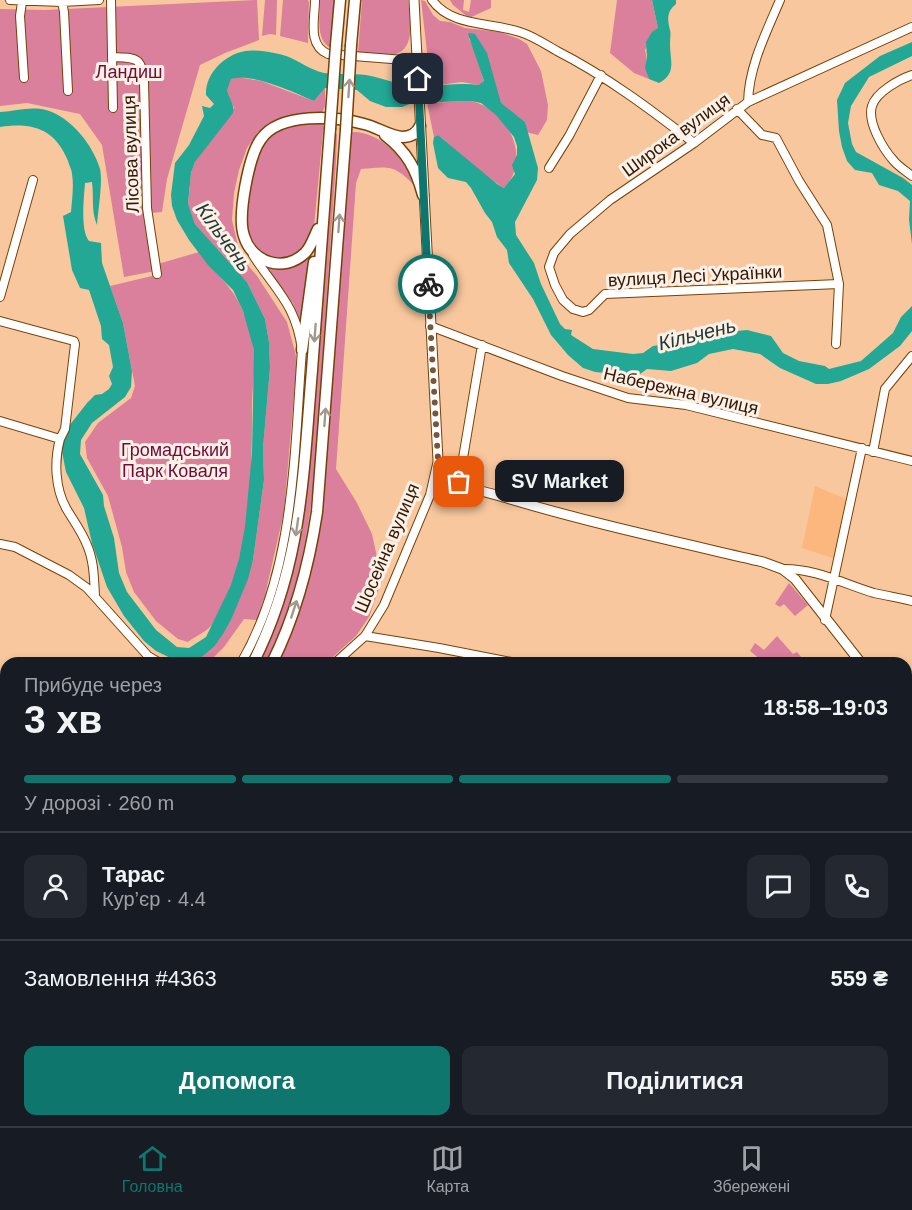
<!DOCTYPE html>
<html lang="uk">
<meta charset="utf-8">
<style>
body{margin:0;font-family:Arial,sans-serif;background:#242831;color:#f1f3f6;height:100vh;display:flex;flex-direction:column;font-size:22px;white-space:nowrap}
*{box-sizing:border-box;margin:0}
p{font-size:20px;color:#9ea1a6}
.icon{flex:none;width:33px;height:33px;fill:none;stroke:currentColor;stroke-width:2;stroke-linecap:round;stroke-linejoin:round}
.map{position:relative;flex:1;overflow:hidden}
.sheet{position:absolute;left:0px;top:657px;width:912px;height:470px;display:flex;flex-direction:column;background:#171b24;border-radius:18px 18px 0 0;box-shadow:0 3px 9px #0003}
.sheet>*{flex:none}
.pin{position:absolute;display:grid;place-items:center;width:51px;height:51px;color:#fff;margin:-26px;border-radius:12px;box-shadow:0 3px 9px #0006}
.courier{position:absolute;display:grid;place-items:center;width:60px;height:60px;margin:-30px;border:4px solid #0f766e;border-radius:50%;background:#fff;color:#222;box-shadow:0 2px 8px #0007}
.bubble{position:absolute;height:42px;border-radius:12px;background:#171b24;box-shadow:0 3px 9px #0003;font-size:20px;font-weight:700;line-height:42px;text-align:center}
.head em{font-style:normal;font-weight:700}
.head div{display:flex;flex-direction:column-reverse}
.head{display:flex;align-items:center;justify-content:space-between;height:102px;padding:0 24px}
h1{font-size:39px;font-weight:700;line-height:45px}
.bar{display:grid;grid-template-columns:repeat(4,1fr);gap:9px 6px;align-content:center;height:72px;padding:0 24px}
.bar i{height:8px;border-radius:4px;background:#363941}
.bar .selected{background:#0f766e}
.bar p{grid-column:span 4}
.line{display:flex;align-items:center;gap:15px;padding:0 24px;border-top:2px solid #363941}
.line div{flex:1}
.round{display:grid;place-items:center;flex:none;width:63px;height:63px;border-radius:12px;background:#242831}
.primary-button{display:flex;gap:12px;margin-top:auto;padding:12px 24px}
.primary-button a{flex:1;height:69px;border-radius:12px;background:#0f766e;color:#fff;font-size:24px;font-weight:700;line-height:69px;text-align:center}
.primary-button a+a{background:#242831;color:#f1f3f6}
.tabs{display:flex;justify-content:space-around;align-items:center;height:84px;border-top:2px solid #363941;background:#171b24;font-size:16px;color:#9ea1a6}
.tabs a{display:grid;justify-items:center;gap:3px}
.tabs .selected{color:#0f766e}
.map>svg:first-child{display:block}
.built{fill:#fbb77e}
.green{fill:#da7f9c}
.water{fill:#22a895}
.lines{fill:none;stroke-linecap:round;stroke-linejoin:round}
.minor-casing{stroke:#764207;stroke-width:10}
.major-casing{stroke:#764207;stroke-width:11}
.highway-casing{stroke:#764207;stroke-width:13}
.minor{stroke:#fff;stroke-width:8}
.major{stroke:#fff;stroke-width:9}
.highway{stroke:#fff;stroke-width:10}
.highway-bridge-casing{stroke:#764207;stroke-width:13;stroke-linecap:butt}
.highway-bridge{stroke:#fff;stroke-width:10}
.oneway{stroke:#a2988e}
.done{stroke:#77573b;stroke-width:6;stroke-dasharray:0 10.8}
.route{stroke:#0f766e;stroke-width:8}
.labels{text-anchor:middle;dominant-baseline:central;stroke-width:6;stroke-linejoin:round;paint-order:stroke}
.park-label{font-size:18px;fill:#700b39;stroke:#fdf0e6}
.street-label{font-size:18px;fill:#311a05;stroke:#fdf0e6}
.water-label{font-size:20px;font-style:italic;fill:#1f3934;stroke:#fdf0e6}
</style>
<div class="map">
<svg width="912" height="1126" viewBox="0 0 912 1126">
<rect width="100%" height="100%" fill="#f8c79e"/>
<path class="built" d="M815,486L846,499L836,559L802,548Z"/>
<path class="green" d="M257,0L259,40L225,53L200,65L167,179L162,212L151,213L158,264L199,252C215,274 235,288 244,314C248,326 253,338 254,350C256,368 252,387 252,405C252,475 252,562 213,623C209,631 195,636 188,642L178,639L156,621L134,592L126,572L122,547L108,496L87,458L85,442L98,423L131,398L135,386L123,323L110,286L156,275L155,271L124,277L102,145L80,114L27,103L0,106V9L45,10Z
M265,0H277L276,35L270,34L262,36Z
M283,0H308L309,2L308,43L280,36Z
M320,0H335L331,48C315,40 320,16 320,0Z
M362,0H408C410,19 418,56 387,55C377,55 367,52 358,53Z
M421,0L425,1L433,15L440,21L450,22L465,28L500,32L519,39L527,44L541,71L548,105L547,120L538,135L526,132L525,122L501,104L474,34L469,39L474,48L484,82L479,85L462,82L431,86Z
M450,0H464L463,10L469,12L471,0H491V8L469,18L453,5Z
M617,0H652L658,28L645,50C648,60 645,67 649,79L634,73L610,53Z
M238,77L261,81L314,101L325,88V106L322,113L293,115L282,118L258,132L247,148L239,170L234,193L232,220L239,250L246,263L257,276L287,322L296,356V371L284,512L265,595L257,620L244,619L224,647L208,663H167L165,662L170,658L188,662L198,660L214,647L231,620L253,560L264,480L263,448L270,368L269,342L265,319L247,282L195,224L188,205L191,173L195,162L234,108C232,100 226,95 227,86L231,79Z
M471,101C507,109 533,158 504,188C482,175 459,152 438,135L434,137L427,103Z
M324,121L314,227L305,249L286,260L260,255L247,234L245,210L258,150C269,125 300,125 324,121Z
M351,132C382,131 402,159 416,182L414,185C393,164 390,167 361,169L356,183L336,469L357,503L372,534L382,580L369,617L356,636L326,663H276L309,576Z
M334,133L337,134L336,163C331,235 326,308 321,380C315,479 311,573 265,663H257L290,574Z
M311,250L304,333L293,303L263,263L266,265Z
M789,583L808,605L795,616L784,604L780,607L775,604Z
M777,636L793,654L797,652L806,663H758L760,659L750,651L755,643L764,650Z
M293,1121H387L389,1126H301Z"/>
<path class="water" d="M652,0H676V4C667,11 667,19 670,30C671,34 670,39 670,44C670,61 677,73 659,83L649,79L645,68L647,57L646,42L652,32L658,28Z
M470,33L475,34L487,53L501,103L525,122L538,168L537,180L515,222L516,235L534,263L541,284L560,324L565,329L572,330L571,335L593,349L633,354L643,353L653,346L659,345L668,351L717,333L747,330L771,336L783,353L799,361L825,366L829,369L861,361L893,333L901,317L912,306V331L900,346L869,369L841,381L828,384H816L780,368L760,354L733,349L709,354L697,363L671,371L647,369L640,374L625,375L595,372L583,368L568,355L551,335L533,299L509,263L507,250L497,237L492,222L485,213L471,188L466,182L448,178L438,168L433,143L434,137L438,135L497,184L504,188L515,174L512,165L517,155V146L514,137L496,115L481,103L471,101L412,103L402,107H386L370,101L357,90L325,88L314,101C293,92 254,73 231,79L227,90C229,99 235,104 233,113L195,162L191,173L188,204L195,224L247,282L265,319L269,342L270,368L263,448L264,480L253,560L248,579L231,620L223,634L214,647L198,660L188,662H179L156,651L144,641L124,616L107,587L92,543L84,508L66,472L62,452L63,442L69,426L87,403L95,395L102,394L109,389L112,384L109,376L113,367L109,345L102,339L101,326L89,290L80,288L72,270L63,216L71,212C72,200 74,186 72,174C72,170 69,165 68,161C55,129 33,122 0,127V112C16,111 30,106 46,110C71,117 93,145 100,169C103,181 98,211 97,225C91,211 94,197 92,182L85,183C84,197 80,230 89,241L101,243L102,263L123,323L132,371L131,387L125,397L92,423L81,440L80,454L103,495L104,506L114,538L119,573L127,592L156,630L177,647L189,648L206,637L231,585L239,559L245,527L252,453L254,350L243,311L233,290L208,265L189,240L177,220L172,206L171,195L175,163L189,145L204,116L202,106L210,108L214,104L206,95C205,74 224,55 245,51C256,49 281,53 291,58C302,63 311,70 324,73C338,75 352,73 366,75C382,78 399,85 415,86C437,87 458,82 479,85L484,81L468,34Z
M912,42V56L869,77L851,106L848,123L852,144L856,152L903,178L912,185V244L909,220L910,201L898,191L879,185L872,173L855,170L847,161L842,147L839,131L837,100L845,83L880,56Z"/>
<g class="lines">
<g class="minor-casing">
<path id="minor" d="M10,0L62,2L99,0
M111,0L113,108
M315,0C315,19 307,45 328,54L417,61
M432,0C451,27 491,22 520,32C533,36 545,44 557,51C606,76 650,109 694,143
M22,2L20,16L24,78
M62,2L64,12L68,91
M112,57C137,58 141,56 144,82L147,208L157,274
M912,75C900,79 876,92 872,106C867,122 883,149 894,161C899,167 906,171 912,176
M748,102C749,66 766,33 780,0
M737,109L762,135L776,138L799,181L827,225L839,284L836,344
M549,168L569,136L601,75
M839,284L605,294L589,310L583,312L573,309L563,300L555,285L549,267L554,253L570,234L610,200L694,143L748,102L912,27
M0,297L33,180
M0,321L74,341L75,344L65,429L60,439
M430,326L562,376L628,398L686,405L912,461
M0,421L60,439C54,461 55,488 66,508C73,520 82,532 87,545C94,561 94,578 95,596
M873,452L885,389L912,356
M459,482L482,345
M0,544L15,547L69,575L87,588L148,656L160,663
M782,569C815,568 844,584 874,593C887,596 900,598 912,601
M825,620L862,448
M365,636L439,648L516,663
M241,663C295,571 294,453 302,350C296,304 276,291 253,255
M335,663L365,636L384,605L430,495L438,460
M906,729L912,731
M0,792L6,793
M906,877L912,879
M0,1002L6,994
M0,1065L6,1056
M0,1081L6,1084
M103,1120L122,1126
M826,1120L827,1126
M547,1126L551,1120
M701,1126L702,1120"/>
</g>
<g class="major-casing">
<path id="major" d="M414,0L438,460C440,466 441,472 446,476C461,488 492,493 510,499C594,524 678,542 763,562L782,569L795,579L861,663
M906,712L912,718"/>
</g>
<g class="highway-casing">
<path id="highway" d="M336,45L340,0
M351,45L355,0
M385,135C407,152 416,169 423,195
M318,229C314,237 311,247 305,253C284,273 252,263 244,236C237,216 249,155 261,139C280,112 335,116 364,124C377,127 389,136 402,137C411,137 417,133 420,126
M302,350L314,262
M253,663C302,566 303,476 312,370C318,290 324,210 330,129
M272,663C296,615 309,565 317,512L346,130
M0,1023L6,1014
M0,1045L6,1036"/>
</g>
<use href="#minor" class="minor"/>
<use href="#major" class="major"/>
<use href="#highway" class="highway"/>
<g class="highway-bridge-casing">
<path id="highway-bridge" d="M330,129L336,45
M346,130L351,45"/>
</g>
<use href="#highway-bridge" class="highway-bridge"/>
</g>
<defs><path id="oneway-shaft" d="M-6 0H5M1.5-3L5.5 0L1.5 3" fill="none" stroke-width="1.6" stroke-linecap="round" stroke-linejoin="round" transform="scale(1.5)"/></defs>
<g class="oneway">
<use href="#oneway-shaft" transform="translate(349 88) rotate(-86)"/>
<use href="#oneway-shaft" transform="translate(339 223) rotate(-86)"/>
<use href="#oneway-shaft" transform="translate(315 333) rotate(94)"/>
<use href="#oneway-shaft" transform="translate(325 417) rotate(-86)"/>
<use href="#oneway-shaft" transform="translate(297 527) rotate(98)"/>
<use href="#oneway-shaft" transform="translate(294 609) rotate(-72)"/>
</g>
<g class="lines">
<path class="done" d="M428,284L438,460C441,473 447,477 459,482"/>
<path class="route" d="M418,79L428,284"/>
</g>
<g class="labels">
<g class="park-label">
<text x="129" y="72">Ландиш</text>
<text x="175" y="450">Громадський<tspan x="175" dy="21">Парк Коваля</tspan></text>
</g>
<g class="street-label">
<text transform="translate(676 135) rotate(-36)">Широка вулиця</text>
<text transform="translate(131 154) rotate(-92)">Лісова вулиця</text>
<text transform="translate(695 276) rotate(-3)">вулиця Лесі Українки</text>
<text transform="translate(681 391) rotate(13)">Набережна вулиця</text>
<text transform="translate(387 548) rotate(-67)">Шосейна вулиця</text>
</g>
<g class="water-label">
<text transform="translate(224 237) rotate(54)">Кільчень</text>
<text transform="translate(697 334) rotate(-14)">Кільчень</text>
</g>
</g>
</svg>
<div class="pin" style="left:459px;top:482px;background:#ea580c"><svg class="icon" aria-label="bag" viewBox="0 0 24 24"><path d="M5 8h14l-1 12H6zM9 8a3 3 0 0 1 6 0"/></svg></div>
<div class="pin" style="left:418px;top:79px;background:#1f2937"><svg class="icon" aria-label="home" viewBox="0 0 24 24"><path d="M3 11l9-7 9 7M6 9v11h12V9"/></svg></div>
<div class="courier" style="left:428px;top:284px"><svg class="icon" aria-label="bike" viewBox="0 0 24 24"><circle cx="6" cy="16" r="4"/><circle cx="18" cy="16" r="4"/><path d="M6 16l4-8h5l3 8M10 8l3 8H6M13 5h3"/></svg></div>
<div class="bubble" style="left:495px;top:460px;width:129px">SV Market</div>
<section class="sheet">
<div class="head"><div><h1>3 хв</h1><p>Прибуде через</p></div><em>18:58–19:03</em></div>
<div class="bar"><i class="selected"></i><i class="selected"></i><i class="selected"></i><i></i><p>У дорозі · 260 m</p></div>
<div class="line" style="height:108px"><a class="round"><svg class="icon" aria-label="person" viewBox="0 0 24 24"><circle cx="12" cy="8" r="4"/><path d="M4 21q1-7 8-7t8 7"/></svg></a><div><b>Тарас</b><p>Кур’єр · 4.4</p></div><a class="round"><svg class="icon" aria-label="chat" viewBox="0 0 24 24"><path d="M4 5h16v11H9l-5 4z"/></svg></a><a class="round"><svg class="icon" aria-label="phone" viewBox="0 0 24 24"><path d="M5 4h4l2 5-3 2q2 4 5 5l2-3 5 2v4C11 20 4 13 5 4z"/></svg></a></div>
<div class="line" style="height:78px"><div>Замовлення #4363</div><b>559 ₴</b></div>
<div class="primary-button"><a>Допомога</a><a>Поділитися</a></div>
</section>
</div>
<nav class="tabs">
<a class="selected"><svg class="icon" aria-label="home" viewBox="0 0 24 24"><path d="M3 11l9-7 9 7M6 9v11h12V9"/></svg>Головна</a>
<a><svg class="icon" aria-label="map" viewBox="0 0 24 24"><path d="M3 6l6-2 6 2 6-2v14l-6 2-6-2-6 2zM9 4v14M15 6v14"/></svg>Карта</a>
<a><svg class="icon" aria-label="saved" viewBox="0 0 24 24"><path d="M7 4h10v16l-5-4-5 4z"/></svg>Збережені</a>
</nav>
